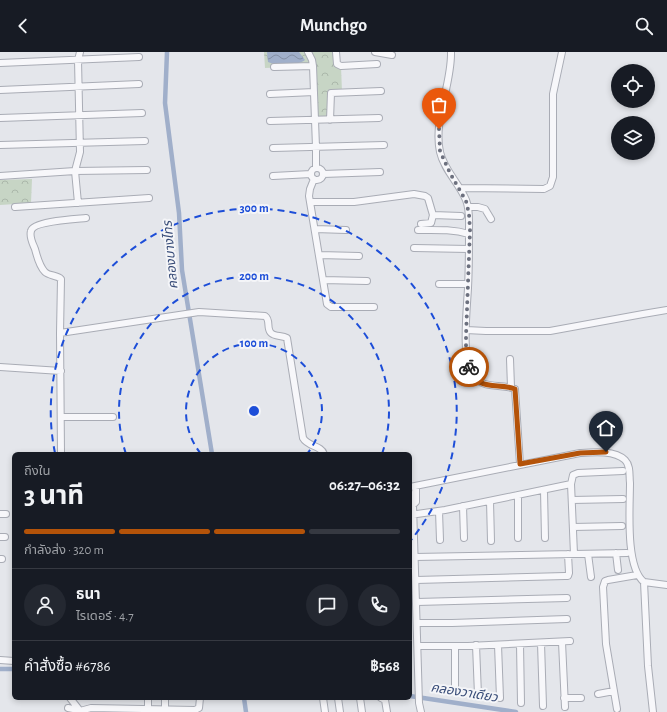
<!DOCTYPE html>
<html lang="th">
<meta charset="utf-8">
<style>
body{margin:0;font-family:"Alegreya Sans","Noto Sans Thai",sans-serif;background:#242831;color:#f1f3f6;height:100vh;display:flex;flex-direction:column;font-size:15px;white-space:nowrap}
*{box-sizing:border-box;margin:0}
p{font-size:13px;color:#9ea1a6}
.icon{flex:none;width:22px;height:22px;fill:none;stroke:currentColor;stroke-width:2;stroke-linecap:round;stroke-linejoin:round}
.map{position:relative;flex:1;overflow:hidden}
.sheet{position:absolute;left:12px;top:400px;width:400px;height:248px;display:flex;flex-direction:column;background:#171b24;border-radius:6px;box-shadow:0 2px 6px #0003}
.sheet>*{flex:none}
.tools{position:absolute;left:611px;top:12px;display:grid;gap:8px}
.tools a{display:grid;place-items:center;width:44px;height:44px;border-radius:50%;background:#171b24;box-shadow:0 2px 6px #0003;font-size:20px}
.pin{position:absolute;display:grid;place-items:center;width:34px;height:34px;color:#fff;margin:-41px -17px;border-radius:50% 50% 50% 0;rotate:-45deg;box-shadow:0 0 4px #0007}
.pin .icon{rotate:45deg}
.courier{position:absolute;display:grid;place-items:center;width:40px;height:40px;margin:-20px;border:3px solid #b45309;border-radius:50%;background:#fff;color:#222;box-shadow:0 1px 5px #0007}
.summary em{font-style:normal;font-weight:700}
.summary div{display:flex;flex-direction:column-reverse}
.summary{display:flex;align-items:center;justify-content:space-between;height:68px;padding:0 12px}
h1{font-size:26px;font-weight:700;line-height:30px}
.bar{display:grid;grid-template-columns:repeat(4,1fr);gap:6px 4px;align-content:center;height:48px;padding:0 12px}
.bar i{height:5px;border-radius:3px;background:#363941}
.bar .on{background:#b45309}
.bar p{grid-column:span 4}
.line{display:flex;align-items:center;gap:10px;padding:0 12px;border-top:1px solid #363941}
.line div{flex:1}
.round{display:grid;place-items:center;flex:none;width:42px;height:42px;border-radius:21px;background:#242831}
header{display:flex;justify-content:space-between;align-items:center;height:52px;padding:0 12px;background:#171b24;font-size:18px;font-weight:700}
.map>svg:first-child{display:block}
.park{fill:url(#park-crowns)}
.water{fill:url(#water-waves)}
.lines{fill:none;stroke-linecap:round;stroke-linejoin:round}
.canal{stroke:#a0afca;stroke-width:4.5}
.minor-casing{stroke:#a9acb5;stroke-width:8}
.minor{stroke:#f7f7fa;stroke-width:6}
.done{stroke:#6c707e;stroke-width:4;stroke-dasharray:0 7.2}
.route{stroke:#b45309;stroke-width:5}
.ring{fill:none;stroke:#1d4ed8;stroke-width:2;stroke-dasharray:7 5}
.labels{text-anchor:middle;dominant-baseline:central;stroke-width:4;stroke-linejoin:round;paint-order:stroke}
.water-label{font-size:13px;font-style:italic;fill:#374b77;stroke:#f4f5f8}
.centre{fill:#1d4ed8;stroke:#f4f5f8;stroke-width:2}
.ring-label{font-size:12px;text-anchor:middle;font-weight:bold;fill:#1d4ed8;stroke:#f4f5f8;stroke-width:4;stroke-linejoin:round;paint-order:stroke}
</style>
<header><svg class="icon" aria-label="back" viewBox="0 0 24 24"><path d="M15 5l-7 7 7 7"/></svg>Munchgo<svg class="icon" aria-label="search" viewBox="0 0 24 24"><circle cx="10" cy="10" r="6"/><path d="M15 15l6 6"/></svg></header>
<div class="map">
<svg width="667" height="660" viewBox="0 0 667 660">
<defs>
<pattern id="park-crowns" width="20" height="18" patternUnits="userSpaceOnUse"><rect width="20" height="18" fill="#c7d5c5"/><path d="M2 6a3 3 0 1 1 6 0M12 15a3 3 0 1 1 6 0" fill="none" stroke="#abb7aa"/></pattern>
<pattern id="water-waves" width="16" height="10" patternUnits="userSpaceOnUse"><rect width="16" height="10" fill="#a0afca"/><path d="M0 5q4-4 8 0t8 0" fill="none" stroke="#838fa6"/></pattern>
</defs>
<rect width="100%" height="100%" fill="#e4e6eb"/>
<path class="park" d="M264,0H337V14H341L342,40L331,41L333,68H315L313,14L265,16Z
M32,127L31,151L0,153V128Z"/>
<path class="water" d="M267,0H299L305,8C297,14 277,14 268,10Z"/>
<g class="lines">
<path class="canal" d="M167,0L165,51L179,161L182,218L212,402
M0,617H14
M410,644L516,660
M244,646L246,660"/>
<g class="minor-casing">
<path id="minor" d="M308,0L312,8L313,14L316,95V116
M336,0L337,12L341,14L377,12
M375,0L392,3
M451,0C452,32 433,68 440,100C444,118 459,131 466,148C470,158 469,169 469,178C469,198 469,217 468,236C467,256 461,309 473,324C484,338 501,331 515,337L520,412
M0,11L139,5
M274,15L313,14
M0,38L139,32
M270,42L314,40
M0,66L142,61
M330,68L331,41L381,39
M270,69L379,66
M0,93L145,89
M273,96L384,93
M311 122a6 6 0 1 1 12 0a6 6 0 1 1-12 0Z
M323,122L380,120
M0,124L75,119L147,118
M273,124L311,122
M314,127L310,137L309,144L327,252L331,255H374
M460,136L544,137L550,134L553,125V42L562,0
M310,150H354L414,142L425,144L428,146L433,163L461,164
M78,151L75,119L80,100L78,8L80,0
M15,155L149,146
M468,155H478L485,157L491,167
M421,172L431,171L433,163
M315,177L346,178
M418,178C435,178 452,177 469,182
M414,196L469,197
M319,203L359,204
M323,228L367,229
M439,232H468
M466,278L486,279H550L643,262L667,258
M60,281L61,227C57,223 49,224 45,220C39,214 37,204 35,197C33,192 29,185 31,179C33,169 77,167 86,166
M510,307L511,335
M0,315L61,319
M61,365H113
M61,402L60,281L199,260L265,264C271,268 266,276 271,281C275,285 282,283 287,286L303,386C308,395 321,393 324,402
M410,435L580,401C593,400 615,398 625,408C631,414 629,424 630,431C630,455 625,515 644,530L667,533
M416,435V450L413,453L419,651L421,660
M544,438L545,486
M410,440V450L413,453
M518,443V486
M572,448L623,447
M490,449L491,489
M463,454L464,486
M439,459L440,488
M0,462H6
M410,463L445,458L571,432
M573,475L622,474
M0,485H5
M616,501L618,518
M574,502L571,432L573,423L578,421L623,419
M588,502L591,525
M415,505L627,501
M0,507H2
M416,528L565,524H568L569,521L568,502
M644,530L648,614L653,660
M417,550L567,546
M417,571H452L567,567
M562,590L565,655
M541,591L543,654
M520,592L521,651
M476,593L478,643
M498,593L500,646
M418,594H468L570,589
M455,594V636
M0,608L14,609
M598,642L614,639
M70,646L81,660
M323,646L325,660
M338,646L340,660
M360,646L362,660
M381,646L385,648L387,660
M564,646H581
M68,656L78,658
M148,657V646
M617,657L606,592L603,535L605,529L608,528L637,523
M165,658V646
M80,659L91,656L195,658L199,656L200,646"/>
</g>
<use href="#minor" class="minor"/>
</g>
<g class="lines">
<path class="done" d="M439,77L440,99L450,121L466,149L469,162L470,178L466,284V296L469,315"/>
<path class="route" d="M469,315C477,341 498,330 515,337L520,412L580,401L606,400"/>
</g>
<g class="ring">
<path d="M201 402A68 68 0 1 1 307 402"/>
<path d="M126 402A135 135 0 1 1 382 402"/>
<path d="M55 401A203 203 0 1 1 411 488"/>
</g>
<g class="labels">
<g class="water-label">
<text transform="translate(171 203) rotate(-95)">คลองบางไทร</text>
<text transform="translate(464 641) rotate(9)">คลองวาเดียว</text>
</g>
</g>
<circle cx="254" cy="359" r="6" class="centre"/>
<g class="ring-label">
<text x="254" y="160">300 m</text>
<text x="254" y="228">200 m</text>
<text x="254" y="295">100 m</text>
</g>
</svg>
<div class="tools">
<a><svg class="icon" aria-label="locate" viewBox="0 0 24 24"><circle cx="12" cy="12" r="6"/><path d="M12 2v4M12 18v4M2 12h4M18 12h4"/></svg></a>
<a><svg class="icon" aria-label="layers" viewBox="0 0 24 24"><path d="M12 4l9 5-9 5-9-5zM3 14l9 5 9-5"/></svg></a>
</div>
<div class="pin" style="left:439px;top:77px;background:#ea580c"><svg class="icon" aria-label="bag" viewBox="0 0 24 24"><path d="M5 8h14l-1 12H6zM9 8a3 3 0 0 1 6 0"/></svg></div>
<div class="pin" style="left:606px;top:400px;background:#1f2937"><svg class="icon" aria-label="home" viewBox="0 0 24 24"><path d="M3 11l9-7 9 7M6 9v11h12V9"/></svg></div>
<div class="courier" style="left:469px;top:315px"><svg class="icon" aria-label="bike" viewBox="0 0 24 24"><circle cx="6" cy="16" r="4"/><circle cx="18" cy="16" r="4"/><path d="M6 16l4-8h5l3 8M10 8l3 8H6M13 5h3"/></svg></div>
<section class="sheet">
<div class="summary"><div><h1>3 นาที</h1><p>ถึงใน</p></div><em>06:27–06:32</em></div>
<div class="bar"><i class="on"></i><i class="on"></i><i class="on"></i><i></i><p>กำลังส่ง · 320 m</p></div>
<div class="line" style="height:72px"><a class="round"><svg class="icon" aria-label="person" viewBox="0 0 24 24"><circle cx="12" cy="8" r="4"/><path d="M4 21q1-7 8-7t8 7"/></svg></a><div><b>ธนา</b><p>ไรเดอร์ · 4.7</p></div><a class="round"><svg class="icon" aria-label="chat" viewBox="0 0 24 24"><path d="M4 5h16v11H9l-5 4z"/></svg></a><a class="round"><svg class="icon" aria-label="phone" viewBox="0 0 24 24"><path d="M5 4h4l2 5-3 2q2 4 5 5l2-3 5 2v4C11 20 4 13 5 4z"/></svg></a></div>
<div class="line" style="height:52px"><div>คำสั่งซื้อ #6786</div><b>฿568</b></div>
</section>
</div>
